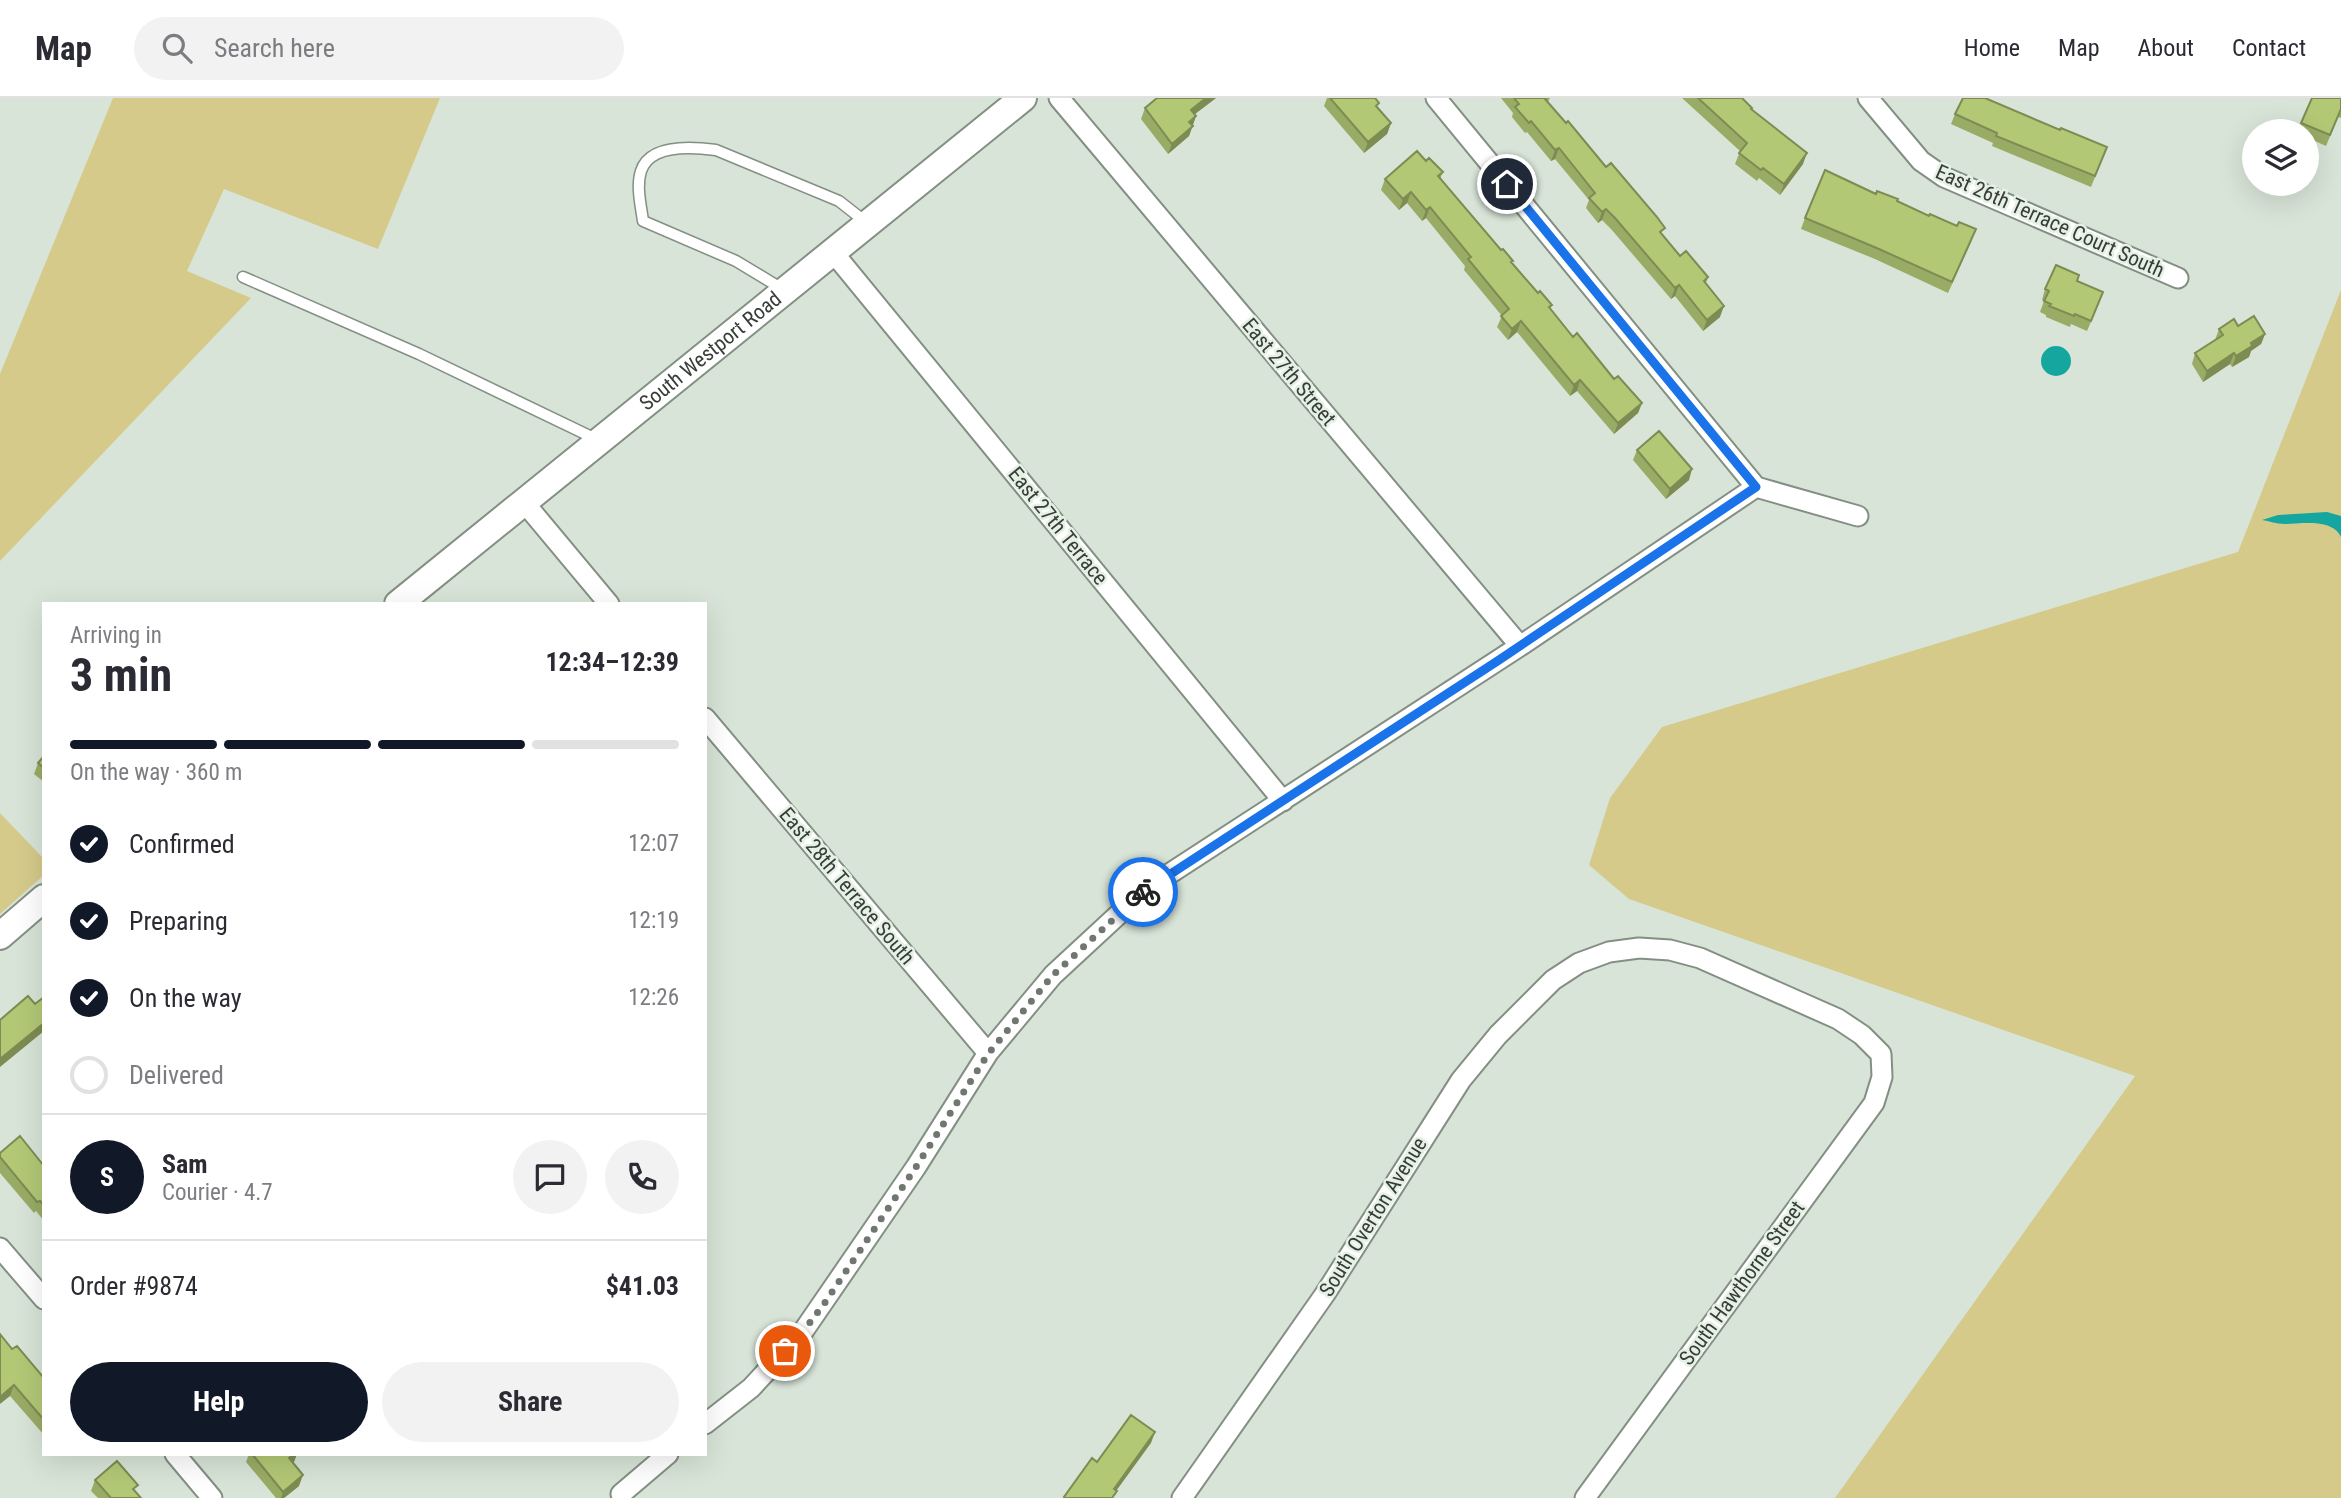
<!DOCTYPE html>
<meta charset="utf-8">
<style>
body{margin:0;font-family:"Roboto Condensed",sans-serif;background:#f2f2f3;color:#2b2b33;height:100vh;display:flex;flex-direction:column;font-size:26px;white-space:nowrap}
*{box-sizing:border-box;margin:0}
p{font-size:23px;color:#7c7c81}
.icon{flex:none;width:38px;height:38px;fill:none;stroke:currentColor;stroke-width:2;stroke-linecap:round;stroke-linejoin:round}
.map{position:relative;flex:1;overflow:hidden}
.panel{position:absolute;left:42px;top:504px;width:665px;height:854px;display:flex;flex-direction:column;background:#fff;border-radius:0px;box-shadow:0 7px 28px #0002}
.panel>*{flex:none}
.controls{position:absolute;left:2242px;top:21px;display:grid;gap:14px}
.controls a{display:grid;place-items:center;width:77px;height:77px;border-radius:50%;background:#fff;box-shadow:0 7px 28px #0002;font-size:35px}
.pin{position:absolute;display:grid;place-items:center;width:60px;height:60px;color:#fff;margin:-30px;border:4px solid #fff;border-radius:50%;box-shadow:0 2px 7px #0007}
.courier{position:absolute;display:grid;place-items:center;width:70px;height:70px;margin:-35px;border:5px solid #1a73e8;border-radius:50%;background:#fff;color:#222;box-shadow:0 2px 9px #0007}
.headline em{font-style:normal;font-weight:700}
.headline div{display:flex;flex-direction:column-reverse}
.headline{display:flex;align-items:center;justify-content:space-between;height:119px;padding:0 28px}
h1{font-size:46px;font-weight:700;line-height:52px}
.bar{display:grid;grid-template-columns:repeat(4,1fr);gap:10px 7px;align-content:center;height:84px;padding:0 28px}
.bar i{height:9px;border-radius:5px;background:#e1e1e2}
.bar .selected{background:#111827}
.bar p{grid-column:span 4}
.line{display:flex;align-items:center;gap:18px;padding:0 28px;border-top:2px solid #e1e1e2}
.line div{flex:1}
.round{display:grid;place-items:center;flex:none;width:74px;height:74px;border-radius:37px;background:#f2f2f3}
ol{padding:0 28px;list-style:none}
li{display:flex;align-items:center;gap:21px;height:77px}
li p{margin-inline-start:auto}
li .icon{padding:7px;border-radius:50%;background:#111827;color:#fff;stroke-width:4}
li:last-child{color:#7c7c81}
li i{width:38px;height:38px;border:4px solid #e1e1e2;border-radius:50%}
.action{display:flex;gap:14px;margin-top:auto;padding:14px 28px}
.action a{flex:1;height:80px;border-radius:42px;background:#111827;color:#fff;font-size:28px;font-weight:700;line-height:80px;text-align:center}
.action a+a{background:#f2f2f3;color:#2b2b33}
header{display:flex;align-items:center;gap:42px;box-sizing:border-box;height:98px;padding:0 35px;background:#fff;border-bottom:2px solid #e1e1e2}
header strong{font-size:33px}
nav{display:flex;gap:38px;margin-inline-start:auto;font-size:24px}
.search{width:490px;height:63px;background:#f2f2f3;display:flex;align-items:center;gap:18px;box-sizing:border-box;padding:0 24px;border-radius:38px;color:#7c7c81;font-size:26px}
.map>svg:first-child{display:block}
.green{fill:#d5ca8a}
.water{fill:#15a79f}
.lines{fill:none;stroke-linecap:round;stroke-linejoin:round}
.lane-casing{stroke:#848f84;stroke-width:13}
.street-casing{stroke:#848f84;stroke-width:23}
.secondary-casing{stroke:#848f84;stroke-width:30}
.lane{stroke:#fff;stroke-width:10}
.street{stroke:#fff;stroke-width:19}
.secondary{stroke:#fff;stroke-width:26}
.wall{fill:#99ac65}
.shaded-wall{fill:#7d8c52}
.building{fill:#b2c875;stroke:#7d8c52;stroke-width:2}
.done{stroke:#707770;stroke-width:7;stroke-dasharray:0 12.6}
.route{stroke:#1a73e8;stroke-width:9}
.labels{text-anchor:middle;dominant-baseline:central;stroke-width:5;stroke-linejoin:round;paint-order:stroke}
.street-label{font-size:21px;fill:#383d38;stroke:#e5f1e5}
</style>
<header>
<strong>Map</strong>
<div class="search"><svg class="icon" aria-label="search" viewBox="0 0 24 24"><circle cx="10" cy="10" r="6"/><path d="M15 15l6 6"/></svg>Search here</div>
<nav><a>Home</a><a>Map</a><a>About</a><a>Contact</a></nav>
</header>
<div class="map">
<svg width="2341" height="1400" viewBox="0 0 2341 1400">
<rect width="100%" height="100%" fill="#d8e4d8"/>
<path class="green" d="M113,0H440L378,151L224,91L187,173L251,200L0,463V276Z
M2341,192V1400H1835L2135,978L1629,801L1589,767L1610,700L1662,629L2238,454Z
M0,715L44,761V777L0,816Z"/>
<path class="water" d="M2041 263a15 15 0 1 1 30 0a15 15 0 1 1-30 0Z
M2327,414L2341,418V439C2332,420 2301,426 2284,426C2277,426 2269,423 2262,422L2278,417Z"/>
<g class="lines">
<g class="lane-casing">
<path id="lane" d="M243,179L419,256L598,342
M784,192L736,163L643,123C641,108 636,88 641,73C650,45 694,49 716,52L839,103L867,125"/>
</g>
<g class="street-casing">
<path id="street" d="M1059,0L1520,548
M1436,0L1756,389L1858,418
M1868,0L1921,63L1944,79L2178,180
M832,153L1283,703
M523,403L609,506
M705,620L988,955
M0,1150L44,1201
M705,1326L751,1290L802,1235L916,1069L988,955L1053,877L1146,791L1520,548L1756,389
M175,1356L212,1400
M621,1396L668,1356
M1182,1400L1325,1196L1461,982L1498,937L1553,882L1579,865L1609,854L1639,850L1670,852L1700,860L1838,921L1862,937L1881,956L1882,979L1874,1005L1585,1400"/>
</g>
<g class="secondary-casing">
<g id="secondary">
<path id="s1" d="M398,506L1023,0"/>
<path d="M0,838L44,800"/>
</g>
</g>
<use href="#lane" class="lane"/>
<use href="#street" class="street"/>
<use href="#secondary" class="secondary"/>
</g>
<path class="wall" d="M1216,0L1195,16L1196,18L1189,38L1168,56L1141,21L1145,10Z
M1327,0H1375L1377,9L1391,25L1387,36L1364,55L1324,8Z
M1501,0H1550L1548,4L1606,69L1680,158L1708,179L1706,185L1720,219L1703,233L1675,198L1671,201L1611,131L1602,122L1598,125L1586,110L1589,102L1555,61L1551,63L1527,34L1525,35L1512,19L1513,15Z
M1682,0H1742L1803,66L1780,97L1759,80L1757,83L1735,66L1740,53Z
M2312,0H2341V20L2338,19L2326,48L2306,39V33H2298Z
M1955,16L2060,32L2107,49L2091,89L1992,48L1993,45L1951,26Z
M1426,63L1443,74L1440,81L1538,195L1552,207L1550,211L1573,239L1614,281L1642,305L1638,315L1614,336L1577,293L1570,298L1517,234L1508,242L1497,229L1502,218L1464,172L1465,168L1426,120L1422,123L1407,105L1399,112L1381,92L1385,81Z
M1876,96L1897,103L1972,142L1948,195L1875,161L1801,131L1805,120Z
M2077,183L2099,205L2087,233L2071,226L2070,229L2046,219V217L2040,214L2044,203L2042,202L2045,191Z
M2238,228L2265,236L2261,246L2251,253L2249,259L2232,269L2230,266L2203,284L2192,266L2195,255L2215,242L2219,231Z
M1637,352L1689,382L1666,401L1633,362Z
M44,658V684L34,676L38,665Z
M0,1055L44,1068V1123L36,1113L34,1115L0,1075Z
M12,1251L44,1280V1337L10,1298Z
M249,1356H297L293,1365L299,1388L284,1400H276L246,1364Z
M95,1382L135,1393L141,1400H98L91,1393Z"/>
<path class="shaded-wall" d="M1206,0H1216L1187,22L1191,12Z
M1196,18L1189,38L1168,56L1172,46L1189,24Z
M1391,25L1387,36L1364,55L1368,44Z
M1559,50L1555,61L1551,63L1555,52Z
M1807,55L1803,66L1780,97L1784,86Z
M1411,94L1407,105L1399,112L1403,101Z
M1430,109L1426,120L1422,123L1426,112Z
M1606,111L1602,122L1598,125L1602,114Z
M1679,187L1675,198L1671,201L1675,190Z
M1724,208L1720,219L1703,233L1707,222Z
M1521,223L1517,234L1508,242L1512,231Z
M2265,236L2261,246L2251,253L2249,259L2232,269L2236,258L2251,245Z
M2234,255L2230,266L2203,284L2207,273Z
M1580,282L1577,293L1570,298L1574,287Z
M1642,305L1638,315L1614,336L1618,325Z
M1692,371L1689,382L1666,401L1670,391Z
M44,925V933L0,969V961Z
M14,1287L10,1298L0,1306V1299Z
M1155,1334L1151,1345L1111,1400L1114,1391Z
M294,1356H297L294,1364L285,1371L289,1360Z
M303,1377L299,1388L284,1400H281L283,1394Z"/>
<path class="building" d="M1157,0H1206L1191,12L1196,18L1189,24L1193,28L1172,46L1145,10Z
M1330,0H1375L1379,5L1376,8L1391,25L1368,44Z
M1514,0H1547L1545,1L1566,25L1568,23L1606,69L1611,65L1657,119L1665,130L1660,134L1680,158L1686,153L1708,179L1704,183L1724,208L1707,222L1679,187L1675,190L1615,120L1606,111L1602,114L1589,100L1595,95L1559,50L1555,52L1531,23L1529,25L1515,9L1519,6Z
M1698,0H1742L1752,10L1751,11L1807,55L1784,86L1763,70L1761,72L1739,55L1747,45Z
M1963,0H1985L2060,32L2061,30L2107,49L2095,78L1996,38L1997,35L1955,16Z
M2312,0H2341V11L2330,37L2301,25Z
M1417,53L1426,63L1429,60L1443,74L1438,78L1501,152L1503,151L1513,163L1511,164L1538,195L1540,193L1552,207L1549,209L1573,239L1577,235L1614,281L1618,278L1642,305L1618,325L1580,282L1574,287L1521,223L1512,231L1501,218L1509,211L1468,161L1471,159L1430,109L1426,112L1411,94L1403,101L1385,81Z
M1825,72L1876,96L1877,93L1898,101L1897,103L1929,118L1930,116L1957,128L1959,124L1976,131L1952,184L1879,151L1805,120Z
M2056,167L2079,177L2077,183L2103,194L2091,223L2075,216L2074,218L2049,208L2051,206L2044,203L2049,193L2045,191Z
M2254,218L2265,236L2251,245L2252,248L2236,258L2234,255L2207,273L2195,255L2223,237L2219,231L2234,221L2238,228Z
M1659,333L1692,371L1670,391L1637,352Z
M44,658V670L38,665Z
M28,898L35,906L44,899V925L0,961V922Z
M20,1038L44,1068V1107L40,1103L37,1104L0,1059V1055Z
M0,1236L12,1251L17,1248L44,1280V1322L14,1287L0,1299Z
M1131,1317L1155,1334L1114,1391L1117,1393L1112,1400H1065L1064,1399L1092,1360L1097,1364Z
M252,1356H294L289,1360L303,1377L283,1394Z
M117,1363L138,1387L133,1391L141,1400H111L95,1382Z"/>
<g class="lines">
<path class="done" d="M785,1253L802,1235L824,1206L916,1069L988,956L1053,877L1143,794"/>
<path class="route" d="M1143,794L1499,562L1756,389L1507,86"/>
</g>
<g class="labels">
<g class="street-label">
<text transform="translate(2050 123) rotate(24)">East 26th Terrace Court South</text>
<text stroke="none"><textPath href="#s1" startOffset="402">South Westport Road</textPath></text>
<text transform="translate(1289 274) rotate(50)">East 27th Street</text>
<text transform="translate(1058 428) rotate(51)">East 27th Terrace</text>
<text transform="translate(847 788) rotate(50)">East 28th Terrace South</text>
<text transform="translate(1373 1119) rotate(-58)">South Overton Avenue</text>
<text transform="translate(1742 1185) rotate(-54)">South Hawthorne Street</text>
</g>
</g>
</svg>
<div class="controls">
<a><svg class="icon" aria-label="layers" viewBox="0 0 24 24"><path d="M12 4l9 5-9 5-9-5zM3 14l9 5 9-5"/></svg></a>
</div>
<div class="pin" style="left:785px;top:1253px;background:#ea580c"><svg class="icon" aria-label="bag" viewBox="0 0 24 24"><path d="M5 8h14l-1 12H6zM9 8a3 3 0 0 1 6 0"/></svg></div>
<div class="pin" style="left:1507px;top:86px;background:#1f2937"><svg class="icon" aria-label="home" viewBox="0 0 24 24"><path d="M3 11l9-7 9 7M6 9v11h12V9"/></svg></div>
<div class="courier" style="left:1143px;top:794px"><svg class="icon" aria-label="bike" viewBox="0 0 24 24"><circle cx="6" cy="16" r="4"/><circle cx="18" cy="16" r="4"/><path d="M6 16l4-8h5l3 8M10 8l3 8H6M13 5h3"/></svg></div>
<section class="panel">
<div class="headline"><div><h1>3 min</h1><p>Arriving in</p></div><em>12:34–12:39</em></div>
<div class="bar"><i class="selected"></i><i class="selected"></i><i class="selected"></i><i></i><p>On the way · 360 m</p></div>
<ol>
<li><svg class="icon" aria-label="check" viewBox="0 0 24 24"><path d="M5 12l5 5 9-10"/></svg>Confirmed<p>12:07</p></li>
<li><svg class="icon" aria-label="check" viewBox="0 0 24 24"><path d="M5 12l5 5 9-10"/></svg>Preparing<p>12:19</p></li>
<li><svg class="icon" aria-label="check" viewBox="0 0 24 24"><path d="M5 12l5 5 9-10"/></svg>On the way<p>12:26</p></li>
<li><i></i>Delivered</li>
</ol>
<div class="line" style="height:126px"><b class="round" style="background:#111827;color:#fff">S</b><div><b>Sam</b><p>Courier · 4.7</p></div><a class="round"><svg class="icon" aria-label="chat" viewBox="0 0 24 24"><path d="M4 5h16v11H9l-5 4z"/></svg></a><a class="round"><svg class="icon" aria-label="phone" viewBox="0 0 24 24"><path d="M5 4h4l2 5-3 2q2 4 5 5l2-3 5 2v4C11 20 4 13 5 4z"/></svg></a></div>
<div class="line" style="height:91px"><div>Order #9874</div><b>$41.03</b></div>
<div class="action"><a>Help</a><a>Share</a></div>
</section>
</div>
